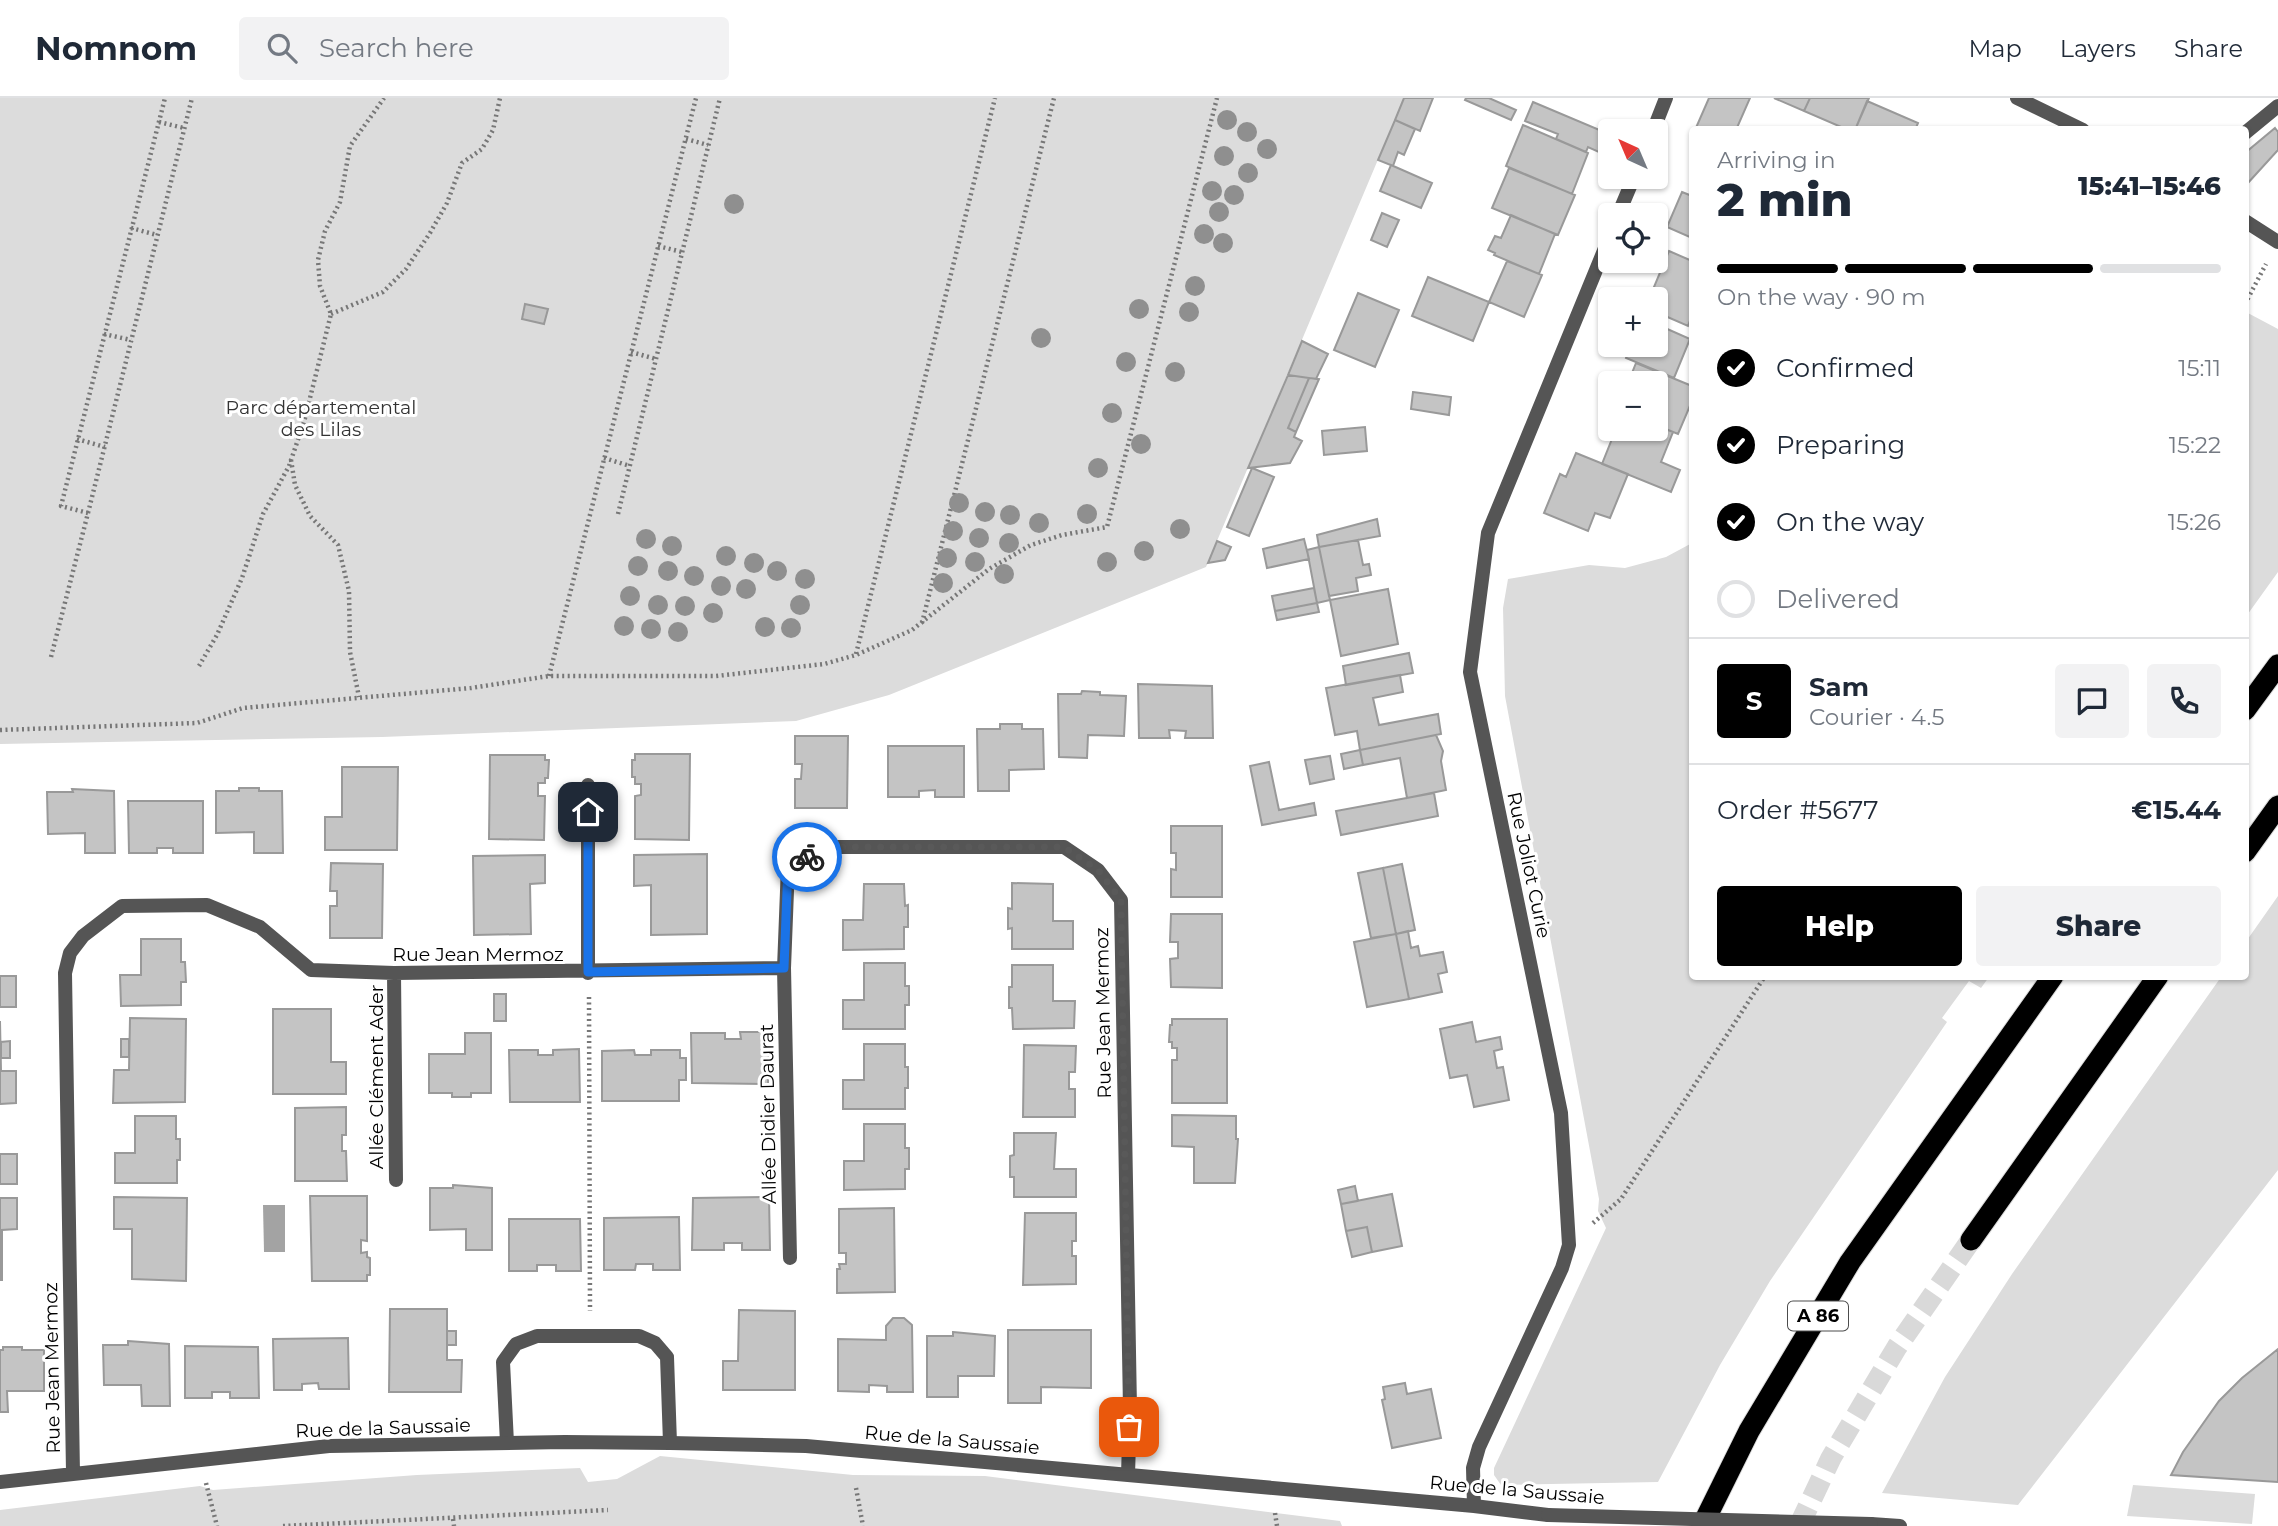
<!DOCTYPE html>
<meta charset="utf-8">
<style>
body{margin:0;font-family:Montserrat,sans-serif;background:#f2f2f3;color:#1f2937;height:100vh;display:flex;flex-direction:column;font-size:26px;white-space:nowrap}
*{box-sizing:border-box;margin:0}
p{font-size:23px;color:#747a83}
.icon{flex:none;width:38px;height:38px;fill:none;stroke:currentColor;stroke-width:2;stroke-linecap:round;stroke-linejoin:round}
.map{position:relative;flex:1;overflow:hidden}
.details{position:absolute;left:1689px;top:28px;width:560px;height:854px;display:flex;flex-direction:column;background:#fff;border-radius:7px;box-shadow:0 2px 5px #0004}
.details>*{flex:none}
.needle{width:46px;rotate:316deg}
.tools{position:absolute;left:1598px;top:21px;display:grid;gap:14px}
.tools a{display:grid;place-items:center;width:70px;height:70px;border-radius:7px;background:#fff;box-shadow:0 2px 5px #0004;font-size:35px}
.pin{position:absolute;display:grid;place-items:center;width:60px;height:60px;color:#fff;margin:-30px;border-radius:14px;box-shadow:0 4px 10px #0006}
.courier{position:absolute;display:grid;place-items:center;width:70px;height:70px;margin:-35px;border:5px solid #1a73e8;border-radius:50%;background:#fff;color:#222;box-shadow:0 2px 9px #0007}
.summary em{font-style:normal;font-weight:800}
.summary div{display:flex;flex-direction:column-reverse}
.summary{display:flex;align-items:center;justify-content:space-between;height:119px;padding:0 28px}
h1{font-size:46px;font-weight:800;line-height:52px}
.bar{display:grid;grid-template-columns:repeat(4,1fr);gap:10px 7px;align-content:center;height:84px;padding:0 28px}
.bar i{height:9px;border-radius:5px;background:#e0e1e3}
.bar .selected{background:#000}
.bar p{grid-column:span 4}
.line{display:flex;align-items:center;gap:18px;padding:0 28px;border-top:2px solid #e0e1e3}
.line div{flex:1}
.round{display:grid;place-items:center;flex:none;width:74px;height:74px;border-radius:7px;background:#f2f2f3}
ol{padding:0 28px;list-style:none}
li{display:flex;align-items:center;gap:21px;height:77px}
li p{margin-inline-start:auto}
li .icon{padding:7px;border-radius:50%;background:#000;color:#fff;stroke-width:4}
li:last-child{color:#747a83}
li i{width:38px;height:38px;border:4px solid #e0e1e3;border-radius:50%}
.cta{display:flex;gap:14px;margin-top:auto;padding:14px 28px}
.cta a{flex:1;height:80px;border-radius:7px;background:#000;color:#fff;font-size:28px;font-weight:800;line-height:80px;text-align:center}
.cta a+a{background:#f2f2f3;color:#1f2937}
header{display:flex;align-items:center;gap:42px;box-sizing:border-box;height:98px;padding:0 35px;background:#fff;border-bottom:2px solid #e0e1e3}
header strong{font-size:33px}
nav{display:flex;gap:38px;margin-inline-start:auto;font-size:24px}
.search{width:490px;height:63px;background:#f2f2f3;display:flex;align-items:center;gap:18px;box-sizing:border-box;padding:0 24px;border-radius:7px;color:#747a83;font-size:26px}
.map>svg:first-child{display:block}
.green{fill:#dcdcdc}
.water{fill:#a3a3a3}
.building{fill:#c4c4c4;stroke:#999;stroke-width:2}
.lines{fill:none;stroke-linecap:round;stroke-linejoin:round}
.motorway-tunnel{stroke:#d9d9d9;stroke-width:21;stroke-dasharray:21 10;stroke-linecap:butt}
.motorway-casing{stroke:#dbdbdb;stroke-width:23}
.path{stroke:#777;stroke-width:4.5;stroke-dasharray:2 3.5;stroke-linecap:butt}
.service{stroke:#555;stroke-width:14}
.minor{stroke:#555;stroke-width:14}
.motorway{stroke:#000;stroke-width:21}
.minor-bridge{stroke:#555;stroke-width:14}
.tree{fill:#8f8f8f}
.done{stroke:#595959;stroke-width:7;stroke-dasharray:0 12.6}
.route{stroke:#1a73e8;stroke-width:9}
.labels{text-anchor:middle;dominant-baseline:central;stroke-width:6;stroke-linejoin:round;paint-order:stroke}
.shield{fill:#fff;stroke:#4c4c4c;stroke-width:2}
.shield-label{font-size:18px;font-weight:bold;fill:#000}
.park-label{font-size:19px;fill:#333;stroke:#fff}
.street-label{font-size:19px;fill:#000;stroke:#fff}
</style>
<header>
<strong>Nomnom</strong>
<div class="search"><svg class="icon" aria-label="search" viewBox="0 0 24 24"><circle cx="10" cy="10" r="6"/><path d="M15 15l6 6"/></svg>Search here</div>
<nav><a>Map</a><a>Layers</a><a>Share</a></nav>
</header>
<div class="map">
<svg width="2278" height="1428" viewBox="0 0 2278 1428">
<rect width="100%" height="100%" fill="#fff"/>
<path class="green" d="M0,0H1404L1206,469L889,597L796,623L382,639L0,646Z
M2246,214L2278,231V474L2245,520Z
M1692,445V878L1989,879L1981,890L1969,883L1942,920L1947,924L1770,1183L1720,1267L1658,1384L1501,1387L1494,1377V1370L1606,1130L1598,1113L1599,1101L1505,598L1503,510L1508,481L1589,467L1625,470L1666,459Z
M2278,798V1072L2018,1407L1882,1395L1945,1279L2012,1176L2221,879L2245,878V845Z
M660,1358L853,1377L985,1378L1340,1423L1342,1428H0V1412L200,1388L213,1392L417,1377L580,1370L588,1384L617,1381Z
M2133,1387L2255,1396L2252,1426L2127,1418Z"/>
<path class="water" d="M263,1107H285V1154H264Z"/>
<path class="building" d="M1404,0H1433L1420,33L1395,22Z
M1466,0H1489L1516,12L1511,22L1465,2Z
M1709,0H1750L1736,32H1695Z
M1774,0H1810L1804,13Z
M1810,0H1869L1855,32H1848L1804,13Z
M1867,3L1918,25L1915,32H1855Z
M1533,4L1609,36L1601,55L1588,49L1586,54L1556,41L1558,36L1525,23Z
M1395,22L1415,31L1404,57L1398,54L1393,68L1378,62Z
M1523,27L1588,55L1572,96L1506,68Z
M2275,30L2278,34V52L2247,86L2245,55Z
M1391,67L1432,85L1421,110L1380,93Z
M1509,70L1575,97L1558,137L1492,110Z
M1682,94L1692,98V140L1667,129Z
M1382,115L1399,122L1387,149L1371,142Z
M1511,117L1555,136L1539,176L1494,157L1495,155L1488,152L1495,138L1501,140Z
M1669,153L1692,163V217L1688,228L1656,214V201H1649Z
M1507,163L1542,177L1524,219L1489,204Z
M1428,179L1489,204L1473,243L1412,218Z
M1358,195L1399,212L1375,269L1334,252Z
M525,206L548,211L544,226L522,221Z
M1656,226L1690,241L1674,280L1626,260L1631,247H1656Z
M1302,243L1328,256L1316,281L1288,277Z
M1636,265L1692,288V303L1678,336L1656,327V285H1628Z
M1288,277L1309,280L1288,330L1296,334L1294,339L1302,343L1290,365L1248,370Z
M1309,280L1319,281L1296,334L1288,330Z
M1413,294L1451,299L1449,317L1411,311Z
M1656,327L1673,334L1661,364L1680,372L1671,394L1602,366L1616,331H1656Z
M1365,329L1367,353L1324,357L1322,333Z
M1576,355L1628,376L1610,420L1595,415L1588,433L1544,415L1560,376L1566,379Z
M1252,370L1274,379L1249,438L1227,429Z
M1377,421L1380,438L1319,449L1317,437Z
M1304,441L1309,461L1267,470L1263,451Z
M1358,442L1363,467L1369,466L1371,477L1356,480L1358,493L1329,498L1319,449Z
M1217,443L1231,449L1225,462L1208,465Z
M1319,449L1330,502L1317,505L1307,452Z
M1314,490L1317,505L1275,513L1272,498Z
M1388,491L1398,546L1341,558L1330,502Z
M1317,505L1319,514L1277,522L1275,513Z
M1409,555L1413,575L1346,587L1343,568Z
M1400,577L1403,594L1373,600L1379,627L1438,616L1441,636L1360,652L1357,633L1335,637L1326,590Z
M1138,586L1212,588L1213,640H1185L1186,633L1169,632L1170,640H1139Z
M1082,593L1100,594V597L1126,598L1124,638L1088,637L1087,660L1059,659L1058,596H1081Z
M1000,626H1022V631H1043L1044,671L1009,672V693H978L977,631H1000Z
M1436,637L1443,653L1441,663L1446,692L1407,700L1400,660L1363,667L1360,652Z
M795,638H848L847,710H795V681H801L802,666H795Z
M888,648H964V699H935V692L919,693V699H888Z
M1360,652L1363,667L1344,671L1341,656Z
M635,656H690L689,742L635,741V698L641,697V686H635V679H632V662H635Z
M490,657H545V662H549L548,680H545V685H538V698H545L544,742L489,741Z
M1330,658L1334,681L1310,686L1305,662Z
M1269,664L1279,712L1314,705L1316,717L1262,727L1250,668Z
M342,669H398L397,752H325V719H342Z
M239,690H259V693H282L283,755H254V734L216,735V693H239Z
M72,691L114,693L115,755H85V735L48,736L47,694H73Z
M1434,695L1438,718L1341,737L1336,713Z
M128,703H203V755H173V750H157V755H129Z
M1171,728H1222V799H1171V771L1176,772V755H1171Z
M707,756V836L651,837V787L634,788V757Z
M545,757V785L530,786L531,836L474,837L473,758Z
M331,765L383,766L382,840H330V808H337V793H330Z
M1402,766L1415,832L1396,836L1383,770Z
M1383,770L1396,836L1371,840L1358,775Z
M1012,785L1053,786V823H1073V851H1012V830L1008,831V810L1012,811Z
M864,786H904L905,808L908,807V829H904V851L843,852V822H863Z
M1171,816H1222V890L1171,889L1170,861L1178,860V844H1170Z
M1408,833L1411,850L1418,848L1420,858L1443,854L1447,874L1438,876L1442,894L1409,901L1396,836Z
M1396,836L1409,901L1367,909L1354,844Z
M141,841H181V864H185L186,884H181V907L121,908L120,877H141Z
M864,865H905V888H909V907H905V931H843V902H864Z
M1012,867H1053V903H1075L1074,930L1013,931L1012,910H1009V889H1012Z
M0,878H16V909H0Z
M494,896H506V923H494Z
M273,911H331V964H346V996H273Z
M130,920L186,921L185,1004L113,1005L114,972H129Z
M1172,921H1227V1005H1172V962H1177V950H1172V944H1169L1170,927H1172Z
M0,923L1,973H16V1005L0,1006Z
M1472,924L1476,944L1500,939L1502,951L1494,953L1497,970L1503,969L1509,1002L1474,1009L1467,977L1450,980L1440,931Z
M740,934H769L768,986L692,985L691,935H725V941H741Z
M465,935H491V995H471V999H452V995H429V956H465Z
M121,941H129V959H121Z
M10,943V960H1V944Z
M864,946H905V969H908V990H905V1011H843V982H864Z
M1024,947L1076,948L1075,974H1069V991H1075V1019H1023Z
M579,951L580,1004H510L509,952H538V957H553V952Z
M634,952L635,957H651V952H680V960H686V982H679V1003H602V953Z
M346,1009V1037H342V1053H346L347,1083H295V1010Z
M1172,1017L1236,1018V1041H1238L1235,1085H1194V1049L1172,1048Z
M135,1018H176V1041H180V1062H177V1085H115V1055H135Z
M864,1026H905V1050H909V1071H905V1091L844,1092V1063H864Z
M1014,1035H1056L1054,1071H1076V1099H1014V1079H1010V1058L1014,1057Z
M0,1056H17V1086H0Z
M453,1087L492,1090V1152H466V1131L430,1132V1090H453Z
M1355,1088L1358,1103L1341,1106L1338,1092Z
M1392,1096L1402,1148L1372,1154L1367,1129L1346,1133L1341,1106Z
M310,1098H367V1143L361,1142V1155L367,1154V1159L370,1160V1177H367V1183H312Z
M114,1099L187,1100L186,1183L132,1181V1131H114Z
M769,1099L770,1152H742V1145H724V1152H692L693,1100Z
M0,1100H17V1131L2,1132V1182H0Z
M894,1110L895,1194L837,1195V1171H840L839,1166H846V1155H839V1111Z
M1025,1115H1076V1143H1072V1158H1076V1186L1023,1187Z
M679,1119L680,1172H653V1166H636L635,1172H604V1120Z
M509,1121H580L581,1173H556V1167H537V1173H509Z
M1367,1129L1372,1154L1352,1159L1346,1133Z
M390,1211H447V1262H462L461,1294H389Z
M739,1212L795,1213V1292H723V1263H738Z
M893,1220H904L912,1227L913,1294H887V1288L869,1287V1294L838,1293V1241L886,1242V1228Z
M1008,1232H1091V1290L1041,1289V1305H1008Z
M447,1233H456V1247H447Z
M953,1234L995,1238L994,1278H958V1299H927V1238H953Z
M348,1240L349,1291H319L318,1285L302,1286V1292H274L273,1241Z
M128,1243L169,1246L170,1308H142L141,1287H104L103,1247H128Z
M185,1248L258,1249L259,1300H230V1294H212V1300H185Z
M3,1249H22V1252H44V1293H7L8,1314H0V1252H3Z
M2278,1251V1384L2171,1377L2183,1354L2219,1303L2242,1280Z
M1405,1285L1407,1296L1431,1291L1441,1340L1392,1350L1382,1302L1385,1301L1383,1289Z"/>
<g class="lines">
<path class="motorway-tunnel" d="M1799,1428L1831,1360L1897,1249L1971,1142"/>
<g class="motorway-casing">
<path id="motorway" d="M2245,612L2278,567
M2245,754L2278,708
M1971,1142L2158,878
M1702,1428L1749,1333L1850,1164L2053,878"/>
</g>
<path class="path" d="M159,24L184,30
M686,41L708,47
M131,130L157,137
M658,148L682,154
M2245,206L2266,166
M331,216L383,194L406,171L430,135L447,105L462,65L482,51L493,32L500,0
M104,236L131,242
M631,254L656,261
M77,341L105,349
M604,360L630,368
M291,362L295,387L310,418L338,447L349,493L350,554L359,599
M88,415L192,0
M618,416L720,0
M922,525L1054,0
M856,556L995,0
M51,559L88,415L61,408L165,0
M199,568L217,537L242,480L263,416L289,368L304,324L331,216L320,188L318,162L325,133L340,104L350,48L384,0
M549,578L696,0
M0,632L197,625L243,610L471,590L549,578H716L824,566L856,557L912,532L989,471L1031,447L1062,437L1107,429L1217,0
M589,899L590,1213
M1593,1125L1621,1101L1765,878
M206,1385L217,1428
M856,1390L863,1428
M1275,1415L1277,1428
M453,1421L454,1428
M283,1428L608,1412"/>
<path class="service" d="M2245,35L2278,8
M507,1345L503,1264L516,1246L537,1238H639L655,1245L667,1259L670,1345"/>
<path class="minor" d="M2017,0L2083,32
M1653,33L1666,0
M1618,117L1634,79
M2245,123L2278,144
M588,687V875
M784,870L790,1160
M394,875L396,1082
M73,1375L65,875L70,855L83,838L122,808L207,807L260,829L311,872L394,875L784,870L788,767L831,749H1064L1098,772L1121,802L1130,1310L1128,1377
M0,1384L329,1348L565,1344L670,1345L806,1348L1474,1408L1548,1417
M1474,1408L1473,1370L1479,1349L1562,1170L1569,1147L1561,1015L1470,574L1488,435L1610,138
M1871,1426L1900,1428"/>
<use href="#motorway" class="motorway"/>
<path class="minor-bridge" d="M1548,1417L1871,1426"/>
</g>
<g class="tree">
<circle cx="1227" cy="22" r="10"/>
<circle cx="1247" cy="34" r="10"/>
<circle cx="1267" cy="51" r="10"/>
<circle cx="1224" cy="58" r="10"/>
<circle cx="1248" cy="75" r="10"/>
<circle cx="1212" cy="93" r="10"/>
<circle cx="1234" cy="97" r="10"/>
<circle cx="734" cy="106" r="10"/>
<circle cx="1219" cy="114" r="10"/>
<circle cx="1204" cy="136" r="10"/>
<circle cx="1223" cy="145" r="10"/>
<circle cx="1195" cy="188" r="10"/>
<circle cx="1139" cy="211" r="10"/>
<circle cx="1189" cy="214" r="10"/>
<circle cx="1041" cy="240" r="10"/>
<circle cx="1126" cy="264" r="10"/>
<circle cx="1175" cy="274" r="10"/>
<circle cx="1112" cy="315" r="10"/>
<circle cx="1141" cy="346" r="10"/>
<circle cx="1098" cy="370" r="10"/>
<circle cx="959" cy="405" r="10"/>
<circle cx="985" cy="414" r="10"/>
<circle cx="1087" cy="416" r="10"/>
<circle cx="1010" cy="417" r="10"/>
<circle cx="1039" cy="425" r="10"/>
<circle cx="1180" cy="431" r="10"/>
<circle cx="953" cy="433" r="10"/>
<circle cx="979" cy="440" r="10"/>
<circle cx="646" cy="441" r="10"/>
<circle cx="1009" cy="445" r="10"/>
<circle cx="672" cy="448" r="10"/>
<circle cx="1144" cy="453" r="10"/>
<circle cx="726" cy="458" r="10"/>
<circle cx="947" cy="460" r="10"/>
<circle cx="975" cy="464" r="10"/>
<circle cx="1107" cy="464" r="10"/>
<circle cx="754" cy="465" r="10"/>
<circle cx="638" cy="468" r="10"/>
<circle cx="668" cy="473" r="10"/>
<circle cx="777" cy="473" r="10"/>
<circle cx="1004" cy="476" r="10"/>
<circle cx="694" cy="478" r="10"/>
<circle cx="805" cy="481" r="10"/>
<circle cx="943" cy="485" r="10"/>
<circle cx="721" cy="488" r="10"/>
<circle cx="746" cy="491" r="10"/>
<circle cx="630" cy="498" r="10"/>
<circle cx="658" cy="507" r="10"/>
<circle cx="800" cy="507" r="10"/>
<circle cx="685" cy="508" r="10"/>
<circle cx="713" cy="515" r="10"/>
<circle cx="624" cy="528" r="10"/>
<circle cx="765" cy="529" r="10"/>
<circle cx="791" cy="530" r="10"/>
<circle cx="651" cy="531" r="10"/>
<circle cx="678" cy="534" r="10"/>
</g>
<g class="lines">
<path class="done" d="M807,759L831,749H1064L1098,772L1121,802L1129,1329"/>
<path class="route" d="M588,714V874L784,870L788,767L807,759"/>
</g>
<g class="labels">
<rect class="shield" x="1788" y="1203.5" width="60" height="29" rx="5"/>
<g class="shield-label">
<text x="1818" y="1218">A 86</text>
</g>
<g class="park-label">
<text x="321" y="309">Parc départemental<tspan x="321" dy="22">des Lilas</tspan></text>
</g>
<g class="street-label">
<text transform="translate(1529 767) rotate(78)">Rue Joliot Curie</text>
<text x="478" y="856">Rue Jean Mermoz</text>
<text transform="translate(1103 915) rotate(-91)">Rue Jean Mermoz</text>
<text transform="translate(376 979) rotate(-90)">Allée Clément Ader</text>
<text transform="translate(768 1016) rotate(-91)">Allée Didier Daurat</text>
<text transform="translate(52 1270) rotate(-91)">Rue Jean Mermoz</text>
<text transform="translate(383 1330) rotate(-2)">Rue de la Saussaie</text>
<text transform="translate(952 1342) rotate(5)">Rue de la Saussaie</text>
<text transform="translate(1517 1392) rotate(5)">Rue de la Saussaie</text>
</g>
</g>
</svg>
<div class="tools">
<a><svg class="needle" viewBox="-14 -14 28 28"><path d="M0-13l5 13h-10z" fill="#e53935"/><path d="M0 13l5-13h-10z" fill="#747a83"/></svg></a>
<a><svg class="icon" aria-label="locate" viewBox="0 0 24 24"><circle cx="12" cy="12" r="6"/><path d="M12 2v4M12 18v4M2 12h4M18 12h4"/></svg></a>
<a>+</a>
<a>−</a>
</div>
<div class="pin" style="left:1129px;top:1329px;background:#ea580c"><svg class="icon" aria-label="bag" viewBox="0 0 24 24"><path d="M5 8h14l-1 12H6zM9 8a3 3 0 0 1 6 0"/></svg></div>
<div class="pin" style="left:588px;top:714px;background:#1f2937"><svg class="icon" aria-label="home" viewBox="0 0 24 24"><path d="M3 11l9-7 9 7M6 9v11h12V9"/></svg></div>
<div class="courier" style="left:807px;top:759px"><svg class="icon" aria-label="bike" viewBox="0 0 24 24"><circle cx="6" cy="16" r="4"/><circle cx="18" cy="16" r="4"/><path d="M6 16l4-8h5l3 8M10 8l3 8H6M13 5h3"/></svg></div>
<section class="details">
<div class="summary"><div><h1>2 min</h1><p>Arriving in</p></div><em>15:41–15:46</em></div>
<div class="bar"><i class="selected"></i><i class="selected"></i><i class="selected"></i><i></i><p>On the way · 90 m</p></div>
<ol>
<li><svg class="icon" aria-label="check" viewBox="0 0 24 24"><path d="M5 12l5 5 9-10"/></svg>Confirmed<p>15:11</p></li>
<li><svg class="icon" aria-label="check" viewBox="0 0 24 24"><path d="M5 12l5 5 9-10"/></svg>Preparing<p>15:22</p></li>
<li><svg class="icon" aria-label="check" viewBox="0 0 24 24"><path d="M5 12l5 5 9-10"/></svg>On the way<p>15:26</p></li>
<li><i></i>Delivered</li>
</ol>
<div class="line" style="height:126px"><b class="round" style="background:#000;color:#fff">S</b><div><b>Sam</b><p>Courier · 4.5</p></div><a class="round"><svg class="icon" aria-label="chat" viewBox="0 0 24 24"><path d="M4 5h16v11H9l-5 4z"/></svg></a><a class="round"><svg class="icon" aria-label="phone" viewBox="0 0 24 24"><path d="M5 4h4l2 5-3 2q2 4 5 5l2-3 5 2v4C11 20 4 13 5 4z"/></svg></a></div>
<div class="line" style="height:91px"><div>Order #5677</div><b>€15.44</b></div>
<div class="cta"><a>Help</a><a>Share</a></div>
</section>
</div>
